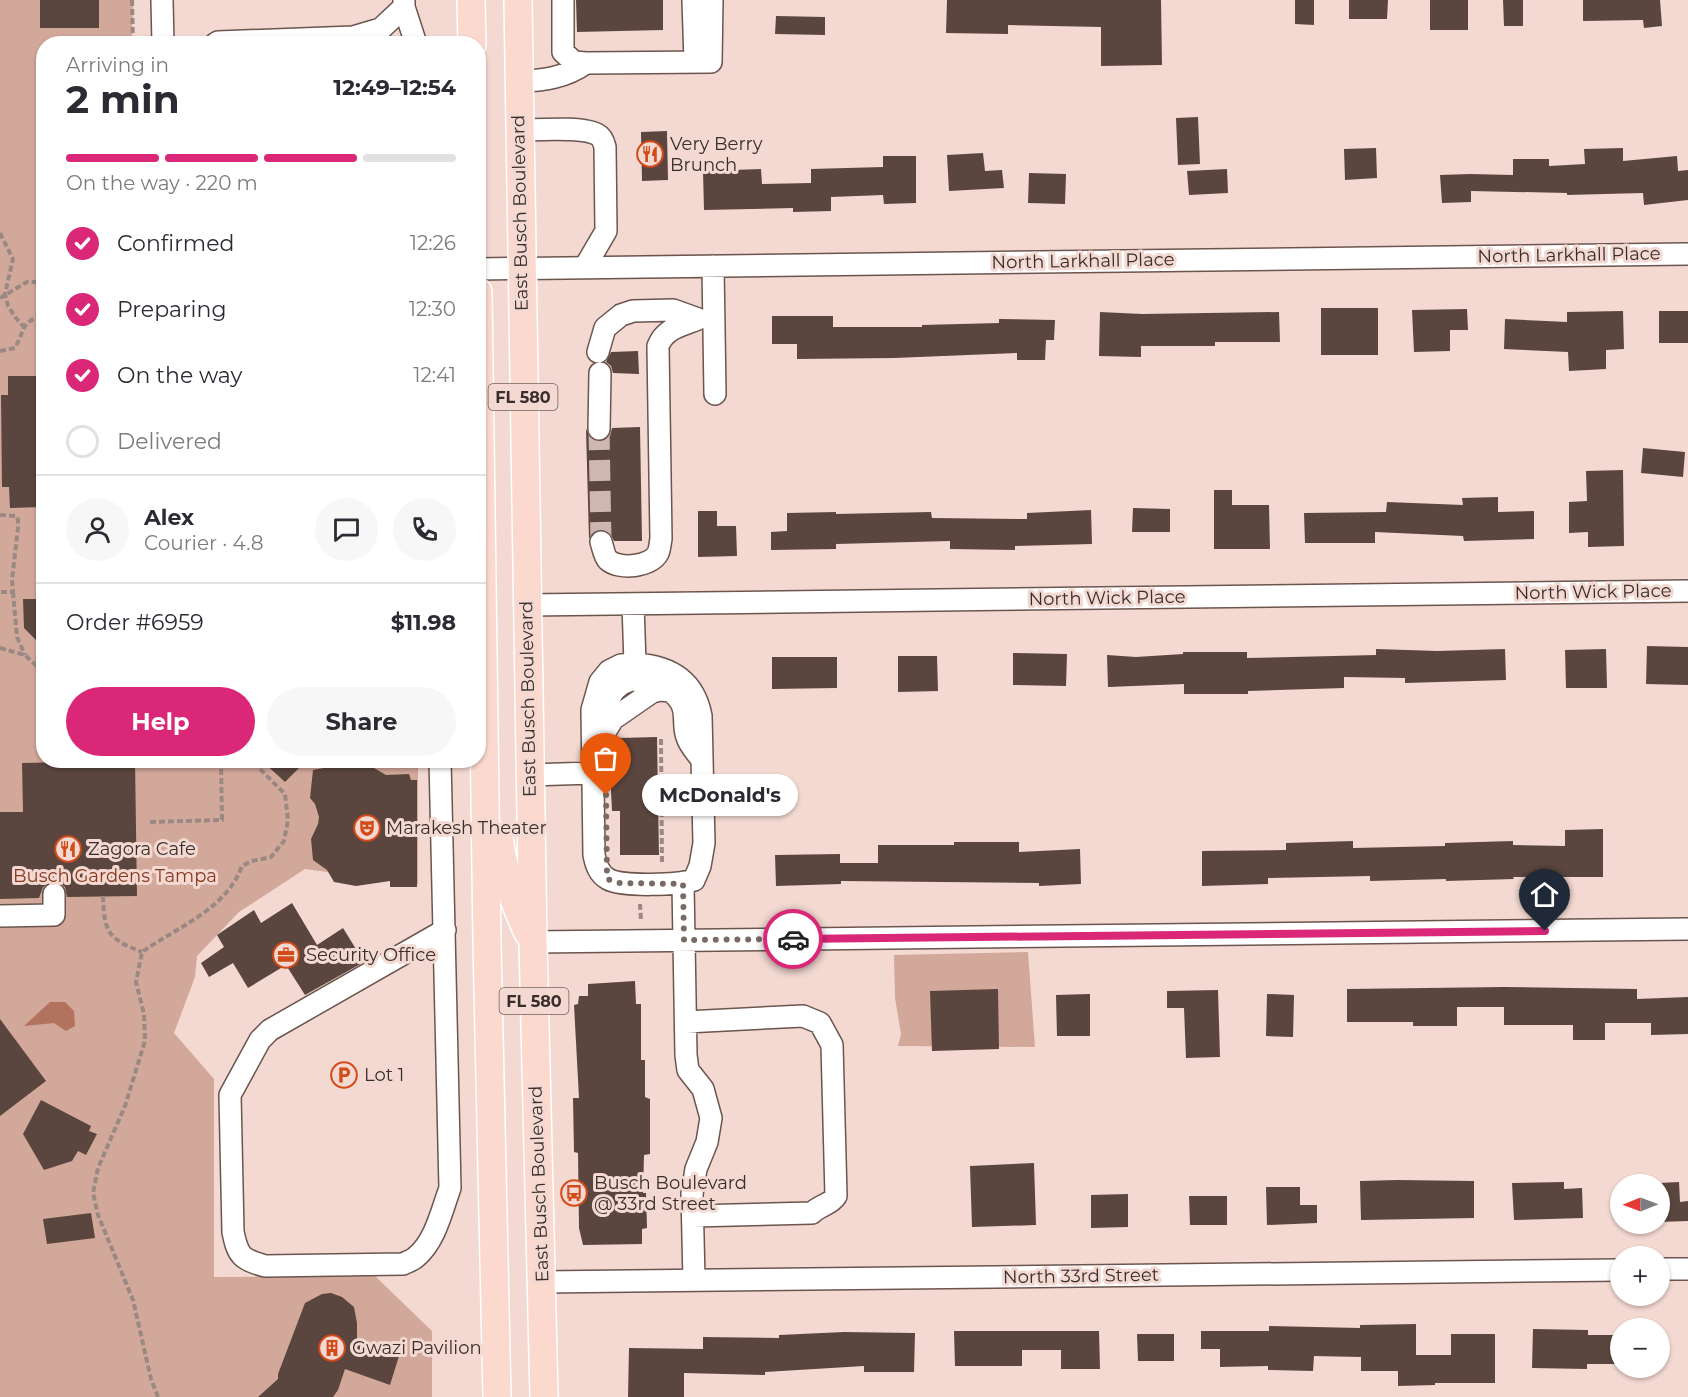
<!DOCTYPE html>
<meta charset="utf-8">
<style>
body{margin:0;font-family:Montserrat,sans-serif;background:#f7f7f7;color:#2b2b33;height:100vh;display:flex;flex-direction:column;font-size:22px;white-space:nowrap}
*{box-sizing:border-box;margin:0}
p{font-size:20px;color:#7c7c81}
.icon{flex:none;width:33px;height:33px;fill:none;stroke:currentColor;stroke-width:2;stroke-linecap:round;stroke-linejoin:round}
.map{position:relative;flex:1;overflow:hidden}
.drawer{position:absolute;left:36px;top:36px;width:450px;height:732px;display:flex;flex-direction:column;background:#fff;border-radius:24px;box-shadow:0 2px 4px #0004}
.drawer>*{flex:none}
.needle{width:39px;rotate:269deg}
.tools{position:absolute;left:1610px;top:1174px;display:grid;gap:12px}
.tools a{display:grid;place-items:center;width:60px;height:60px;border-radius:50%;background:#fff;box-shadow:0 2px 4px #0004;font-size:30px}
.pin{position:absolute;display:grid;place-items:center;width:51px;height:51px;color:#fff;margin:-62px -26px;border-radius:50% 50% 50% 0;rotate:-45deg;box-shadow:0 0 6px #0007}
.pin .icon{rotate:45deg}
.courier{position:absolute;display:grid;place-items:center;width:60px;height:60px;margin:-30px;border:4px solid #db2777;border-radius:50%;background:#fff;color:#222;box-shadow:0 2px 8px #0007}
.bubble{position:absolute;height:42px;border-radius:21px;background:#fff;box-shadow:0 2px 4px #0004;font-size:20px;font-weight:700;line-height:42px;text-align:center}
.headline em{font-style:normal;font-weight:700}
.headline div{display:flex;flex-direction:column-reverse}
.headline{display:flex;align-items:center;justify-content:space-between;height:102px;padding:0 30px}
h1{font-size:39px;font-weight:700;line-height:45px}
.bar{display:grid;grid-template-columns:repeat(4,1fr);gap:9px 6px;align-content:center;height:72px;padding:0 30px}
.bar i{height:8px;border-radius:4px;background:#e1e1e2}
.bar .active{background:#db2777}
.bar p{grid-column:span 4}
.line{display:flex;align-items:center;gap:15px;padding:0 30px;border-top:2px solid #e1e1e2}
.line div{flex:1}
.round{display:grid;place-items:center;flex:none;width:63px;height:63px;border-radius:32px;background:#f7f7f7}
ol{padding:0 30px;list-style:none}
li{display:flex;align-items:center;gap:18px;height:66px}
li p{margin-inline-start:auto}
li .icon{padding:6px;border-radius:50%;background:#db2777;color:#fff;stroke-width:4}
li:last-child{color:#7c7c81}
li i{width:33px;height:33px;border:3px solid #e1e1e2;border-radius:50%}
.button{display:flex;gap:12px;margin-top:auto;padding:12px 30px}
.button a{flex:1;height:69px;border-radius:36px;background:#db2777;color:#fff;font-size:24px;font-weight:700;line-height:69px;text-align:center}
.button a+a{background:#f7f7f7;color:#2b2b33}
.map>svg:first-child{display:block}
.green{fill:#d2a89a}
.water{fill:#b2725d}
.building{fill:#5b463f}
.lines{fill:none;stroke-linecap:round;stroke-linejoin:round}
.minor-tunnel{stroke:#ceb7b0;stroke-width:21;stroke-dasharray:21 10;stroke-linecap:butt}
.minor-casing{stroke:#6b554e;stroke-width:24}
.major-casing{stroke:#fff;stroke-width:30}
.path{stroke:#9a8882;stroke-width:4;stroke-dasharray:6 3;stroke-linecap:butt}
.minor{stroke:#fff;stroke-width:21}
.major{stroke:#fbd9ce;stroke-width:27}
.done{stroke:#796a65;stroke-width:6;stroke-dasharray:0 10.8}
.route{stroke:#db2777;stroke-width:8}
.labels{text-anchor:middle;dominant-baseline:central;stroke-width:6;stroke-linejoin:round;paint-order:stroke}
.shield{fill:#f3d9d1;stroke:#70615d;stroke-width:1.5}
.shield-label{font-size:16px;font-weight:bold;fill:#382e2b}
.poi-label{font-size:18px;fill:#382e2b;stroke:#f3d9d1;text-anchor:start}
.street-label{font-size:18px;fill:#382e2b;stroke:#f3d9d1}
.park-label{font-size:18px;fill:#89381e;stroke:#f3d9d1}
</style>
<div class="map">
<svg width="1688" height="1397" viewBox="0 0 1688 1397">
<rect width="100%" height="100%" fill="#f3d9d1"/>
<path class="green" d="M0,0H133L132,43L44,44V760L418,761V884L305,869L239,912L197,956L195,977L174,1033L214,1079V1277L375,1276L432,1331V1397H0Z
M1028,952L1035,1047L898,1046L901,1034L895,998L894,955Z"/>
<path class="water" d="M50,1002H65L74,1011L75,1026L66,1031L54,1023L24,1026Z"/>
<path class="building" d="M40,0H99V28H40Z
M576,0H663V30L577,32Z
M947,0H1161L1162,65L1101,66V27L1008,25V34L946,33Z
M1295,0H1314V25L1295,24Z
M1349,0H1388L1387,19H1349Z
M1430,0H1468V30H1430Z
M1503,0H1523V26H1504Z
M1583,0H1660L1662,26L1644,28L1643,20L1583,21Z
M776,16L825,17V35L775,34Z
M1198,117L1200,164L1178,165L1176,118Z
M667,131L668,180L642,181L641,132Z
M1376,148L1377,178L1345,180L1344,149Z
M1623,148V161L1677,156L1678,171L1688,170V200L1644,205L1643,193L1567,195V193L1471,191V202L1442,203L1440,175L1470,174L1513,175V159H1549V166L1585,164L1584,149Z
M983,153L985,171L1002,170L1004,188L949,191L947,155Z
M883,156H916V203L884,204L883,195L831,197V211L793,212V208L704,210L703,171L761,169L762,184L811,183V169L883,167Z
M1227,169L1228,193L1189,195L1187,171Z
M1029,173L1066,174L1065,204L1028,203Z
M1321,308H1378V355H1321Z
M1467,309L1468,330H1450V351L1414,352L1412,310Z
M1623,311L1624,349L1606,350V369L1569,371L1568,352L1504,349L1505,319L1567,322V312Z
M1659,311H1688V343H1659Z
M1100,312L1142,314L1279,312L1280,342H1215V346H1141V357L1099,356Z
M772,316H833V327H922V325L999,323V319L1055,320L1054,340H1046L1045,360H1017V353L894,358L797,359V344H772Z
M638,351L639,374L613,373L611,366L606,362L611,352Z
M8,376H44V507L10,508L9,487H2L1,395H8Z
M640,427L642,541H614L610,533L603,529L592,533L589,539L586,429L592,440L599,442L610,436L612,428Z
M1643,448L1685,452L1683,477L1641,473Z
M1623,470L1624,546L1588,547V532L1569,533V502L1587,501L1586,471Z
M1214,490H1232V505H1269L1270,549H1214Z
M1498,497V512L1534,511V539L1464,541L1463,536L1375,532V543H1305L1304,513L1386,512L1387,502L1463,505L1462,498Z
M1133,508L1170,509V532H1132Z
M1091,510L1092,544L1015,546V550L950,549V541L836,544V549L771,550V532L787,531V513L836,512V514L931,512L932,518L1027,519V513Z
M698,511H717V526H736L737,556L698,557Z
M23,599H44V648L24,628Z
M1647,646L1688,647V685L1646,684Z
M1376,649L1437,651L1505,649L1506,680L1405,683V678L1344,677V688L1248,691V694H1184V684L1108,687L1107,655L1136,657L1183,654V652H1247V658L1376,655Z
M1606,649L1607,688H1566L1565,650Z
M1013,653L1067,654L1066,686L1013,685Z
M898,656H937L938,691L898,692Z
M772,657H837V688L772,689Z
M657,737L659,855H620V811H612L609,750L616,745L618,738Z
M70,760H135L137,896L67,897L65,887L60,883L53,881L43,887L39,898L0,899V812H23L22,763L70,762Z
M261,760H307L285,782Z
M362,761L386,775L409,774L411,780H417V887H390V881L356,886L334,882L327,870L313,860L311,839L318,824L319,817L315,804L310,798L313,770Z
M1603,829V877H1513L1514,879L1446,881V879L1370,881V876L1268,878V884L1202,886V851L1286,850V843L1353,841V848L1445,846V843L1513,841V845L1565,846V830Z
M954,842H1019V852L1080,849L1081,884L1039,886V883L841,881V884L776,886L775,855L840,854V863H878V845H954Z
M292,903L317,945L343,928L364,962L305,995L286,965L248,988L233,963L209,977L201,963L224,947L217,935L254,910L261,923Z
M635,981L636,1004H641V1060H645V1097L650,1099V1154L644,1155L643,1193H646L647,1228L642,1229V1244L583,1245L579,1228L578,1153L574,1152L573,1098H579L574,1005L578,1004L579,996H588V984Z
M1504,987L1637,989V999L1688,997V1034L1651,1035V1023H1605V1040H1573V1025H1504V1007H1457V1026H1413V1022H1347V989Z
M998,989L999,1049L932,1051L930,991Z
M1218,990L1220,1057L1186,1058L1184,1008H1167V991Z
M1090,994V1036H1057L1056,995Z
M1267,994L1294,995L1293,1037L1266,1036Z
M0,1019L46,1081L0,1116Z
M41,1100L91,1126L89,1131L97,1134L86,1155L78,1151L72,1161L44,1170L23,1134Z
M1034,1163L1036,1225L972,1227L970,1166Z
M1397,1180L1474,1181V1218L1361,1220L1360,1181Z
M1564,1182V1189L1582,1188L1583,1218L1514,1220L1512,1183Z
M1679,1182L1680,1202L1688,1201V1221L1659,1222V1183Z
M1266,1187H1300V1205H1317V1223L1267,1225Z
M1128,1194V1227L1091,1228V1195Z
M1189,1196H1227V1225H1190Z
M91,1213L95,1238L47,1244L43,1219Z
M331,1293L342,1297L354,1307L357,1323V1341L399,1356L390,1385L345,1369L338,1390L333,1397H258L278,1379V1374L305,1303L322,1294Z
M1416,1324V1355H1451V1334H1495V1383H1435V1385L1398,1386V1371H1361V1357L1314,1356L1313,1371L1268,1370V1366L1220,1367V1349H1201V1331H1269V1326L1360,1328V1325Z
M1533,1329L1588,1330V1335H1620V1364H1587V1369L1532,1368Z
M954,1331H1099L1100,1369H1061V1350H1022V1366H955Z
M844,1332L915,1333L914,1372H864V1366L765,1372V1375L684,1373V1397H628L629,1348L703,1349V1337L779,1338V1335Z
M1137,1334H1174V1361H1138Z"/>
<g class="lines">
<path class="minor-tunnel" d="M599,429L601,542"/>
<g class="minor-casing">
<path id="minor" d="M162,0L163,44
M563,0V52L574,62L586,63
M693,0L695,62
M404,7L416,44
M370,39L404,7V0
M215,44L218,42L353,37L380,29
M519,82C544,80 565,78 586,63L711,62L712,0
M519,130C536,130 584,126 598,135C602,137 604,143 605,147L606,231L585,267
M713,266L715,394
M478,269L1688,254
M598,352L605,328L621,315L633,311L673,310L698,319C681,326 665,328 658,346L661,539C660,543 660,549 658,553C651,567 619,570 608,560C604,556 603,547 601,542
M599,429L600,373
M633,604L635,664
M527,605L1688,591
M635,664C670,666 694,680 701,716L704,843L700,866L694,880C679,885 622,887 608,879C599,874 596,865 594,855L592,710L600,682L609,671L621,665Z
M605,732L613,719L652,692L660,690L670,691
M605,738C605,725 604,709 610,697C625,668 665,679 680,701C688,712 682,725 687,737C689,745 697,753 702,760
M440,760L450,1188C442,1210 435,1242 416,1257C413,1260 407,1262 403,1264L265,1266C241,1259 238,1256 233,1232L230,1095L260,1040L270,1030L445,930
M530,775L592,773
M683,884L686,1055L688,1070L703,1089L711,1118L707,1142L696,1169L692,1194L694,1280
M0,916L54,915V894
M533,942L1688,929
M686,1022L803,1016L820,1023L832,1045L836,1196C830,1205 820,1205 812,1213L693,1216
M1659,1269H1688
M542,1282L1620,1270"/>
</g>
<g class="major-casing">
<path id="major" d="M471,0L472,44
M518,0L533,942L544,1397
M478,292L487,943L497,1397
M499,836C503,871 513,901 528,933"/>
</g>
<path class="path" d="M132,0L133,44
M0,233L13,259L5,294L8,306L16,318L23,326
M0,298L27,282H44
M0,351L15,348C27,326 18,326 44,313
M0,515L16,516L18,520V528L12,580L13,592H0
M13,592L17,637L25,655
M0,648L25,655L44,673
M661,739L662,864
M150,822L222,820L221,762
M103,896C104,932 108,939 142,952
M640,904L641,920
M158,1397L151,1379L133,1300L98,1215L93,1193L98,1168L125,1106L145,1041L144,1014L136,982L142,952C177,927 226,910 242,866L252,861L271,857L284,841L288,820L285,794L251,760"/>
<use href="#minor" class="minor"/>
<use href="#major" class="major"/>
</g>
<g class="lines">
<path class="done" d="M606,795L607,879L620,883L683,884L684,940L793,939"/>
<path class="route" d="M793,939L1545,931"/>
</g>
<defs>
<g id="restaurant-ring" transform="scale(1.35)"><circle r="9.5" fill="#f3d9d1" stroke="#d24b18" stroke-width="1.5"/><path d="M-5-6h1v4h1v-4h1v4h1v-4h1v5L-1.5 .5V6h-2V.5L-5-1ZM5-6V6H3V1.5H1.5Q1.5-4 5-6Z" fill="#d24b18"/></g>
<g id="theatre-ring" transform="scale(1.35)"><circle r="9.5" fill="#f3d9d1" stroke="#d24b18" stroke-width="1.5"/><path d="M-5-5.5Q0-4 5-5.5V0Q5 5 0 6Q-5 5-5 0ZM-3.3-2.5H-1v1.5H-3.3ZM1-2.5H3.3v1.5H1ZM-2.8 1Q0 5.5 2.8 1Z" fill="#d24b18"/></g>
<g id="office-ring" transform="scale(1.35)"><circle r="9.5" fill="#f3d9d1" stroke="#d24b18" stroke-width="1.5"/><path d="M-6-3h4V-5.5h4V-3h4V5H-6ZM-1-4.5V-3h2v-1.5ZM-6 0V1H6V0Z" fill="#d24b18"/></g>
<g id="parking-ring" transform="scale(1.35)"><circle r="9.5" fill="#f3d9d1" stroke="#d24b18" stroke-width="1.5"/><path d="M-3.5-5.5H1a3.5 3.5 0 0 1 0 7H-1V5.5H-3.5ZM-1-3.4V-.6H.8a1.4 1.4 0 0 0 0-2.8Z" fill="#d24b18"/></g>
<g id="bus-ring" transform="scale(1.35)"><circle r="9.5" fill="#f3d9d1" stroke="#d24b18" stroke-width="1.5"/><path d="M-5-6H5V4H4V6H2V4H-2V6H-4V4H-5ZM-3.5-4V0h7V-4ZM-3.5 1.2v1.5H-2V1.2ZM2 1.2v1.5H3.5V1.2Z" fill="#d24b18"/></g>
<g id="building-ring" transform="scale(1.35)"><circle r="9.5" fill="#f3d9d1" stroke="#d24b18" stroke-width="1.5"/><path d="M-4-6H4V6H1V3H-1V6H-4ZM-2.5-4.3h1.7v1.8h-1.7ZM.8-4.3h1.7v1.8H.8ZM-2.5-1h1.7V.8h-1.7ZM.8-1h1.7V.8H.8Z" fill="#d24b18"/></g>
</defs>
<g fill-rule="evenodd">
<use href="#restaurant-ring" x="650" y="154"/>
<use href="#theatre-ring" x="367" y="828"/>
<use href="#restaurant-ring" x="68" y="849"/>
<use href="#office-ring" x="286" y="955"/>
<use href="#parking-ring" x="344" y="1075"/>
<use href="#bus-ring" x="574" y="1193"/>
<use href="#building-ring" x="332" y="1348"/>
</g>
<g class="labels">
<g class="shield">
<rect x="488.5" y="384" width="69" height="26" rx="4.5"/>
<rect x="499.5" y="988" width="69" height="26" rx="4.5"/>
</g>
<g class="shield-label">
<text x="523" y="397">FL 580</text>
<text x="534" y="1001">FL 580</text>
</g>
<g class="poi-label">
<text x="670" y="144">Very Berry<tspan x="670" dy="21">Brunch</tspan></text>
<text x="386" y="828">Marakesh Theater</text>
<text x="88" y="849">Zagora Cafe</text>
<text x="306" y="955">Security Office</text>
<text x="364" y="1075">Lot 1</text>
<text x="594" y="1183">Busch Boulevard<tspan x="594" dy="21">@ 33rd Street</tspan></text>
<text x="352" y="1348">Gwazi Pavilion</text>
</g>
<g class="street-label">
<text transform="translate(520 213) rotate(-91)">East Busch Boulevard</text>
<text transform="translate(1569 255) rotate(-1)">North Larkhall Place</text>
<text transform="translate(1083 261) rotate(-1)">North Larkhall Place</text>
<text transform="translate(1593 592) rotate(-1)">North Wick Place</text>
<text transform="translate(1107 598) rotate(-1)">North Wick Place</text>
<text transform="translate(528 699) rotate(-91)">East Busch Boulevard</text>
<text transform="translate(539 1184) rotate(-92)">East Busch Boulevard</text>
<text transform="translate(1081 1276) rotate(-1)">North 33rd Street</text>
</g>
<g class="park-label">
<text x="115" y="876">Busch Gardens Tampa</text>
</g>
</g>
</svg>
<div class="tools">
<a><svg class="needle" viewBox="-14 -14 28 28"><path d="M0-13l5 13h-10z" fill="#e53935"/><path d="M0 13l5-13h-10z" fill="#7c7c81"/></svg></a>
<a>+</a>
<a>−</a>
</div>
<div class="pin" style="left:606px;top:795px;background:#ea580c"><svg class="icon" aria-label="bag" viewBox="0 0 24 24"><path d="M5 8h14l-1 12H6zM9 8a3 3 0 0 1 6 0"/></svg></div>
<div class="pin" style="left:1545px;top:931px;background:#1f2937"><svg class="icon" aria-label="home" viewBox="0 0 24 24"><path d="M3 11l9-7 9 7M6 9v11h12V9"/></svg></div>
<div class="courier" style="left:793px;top:939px"><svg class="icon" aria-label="car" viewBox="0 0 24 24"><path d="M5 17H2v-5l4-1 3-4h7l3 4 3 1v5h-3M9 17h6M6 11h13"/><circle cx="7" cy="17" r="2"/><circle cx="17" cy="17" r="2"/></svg></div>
<div class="bubble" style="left:642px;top:774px;width:156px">McDonald's</div>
<section class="drawer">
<div class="headline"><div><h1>2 min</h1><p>Arriving in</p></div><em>12:49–12:54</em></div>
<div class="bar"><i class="active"></i><i class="active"></i><i class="active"></i><i></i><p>On the way · 220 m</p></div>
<ol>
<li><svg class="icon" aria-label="check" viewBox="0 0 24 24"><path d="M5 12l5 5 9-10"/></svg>Confirmed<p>12:26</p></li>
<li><svg class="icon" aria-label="check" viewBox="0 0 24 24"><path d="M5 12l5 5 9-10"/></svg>Preparing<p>12:30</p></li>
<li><svg class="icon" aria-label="check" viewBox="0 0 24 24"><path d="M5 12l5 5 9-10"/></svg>On the way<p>12:41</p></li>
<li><i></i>Delivered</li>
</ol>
<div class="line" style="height:108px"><a class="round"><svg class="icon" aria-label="person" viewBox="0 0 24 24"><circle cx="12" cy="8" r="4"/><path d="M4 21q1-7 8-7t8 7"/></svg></a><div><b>Alex</b><p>Courier · 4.8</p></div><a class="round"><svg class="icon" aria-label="chat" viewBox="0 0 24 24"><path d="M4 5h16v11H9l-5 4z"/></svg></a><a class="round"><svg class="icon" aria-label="phone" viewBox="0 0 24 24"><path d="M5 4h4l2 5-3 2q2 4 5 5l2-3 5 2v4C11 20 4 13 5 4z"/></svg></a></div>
<div class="line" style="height:78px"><div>Order #6959</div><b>$11.98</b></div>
<div class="button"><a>Help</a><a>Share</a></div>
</section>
</div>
